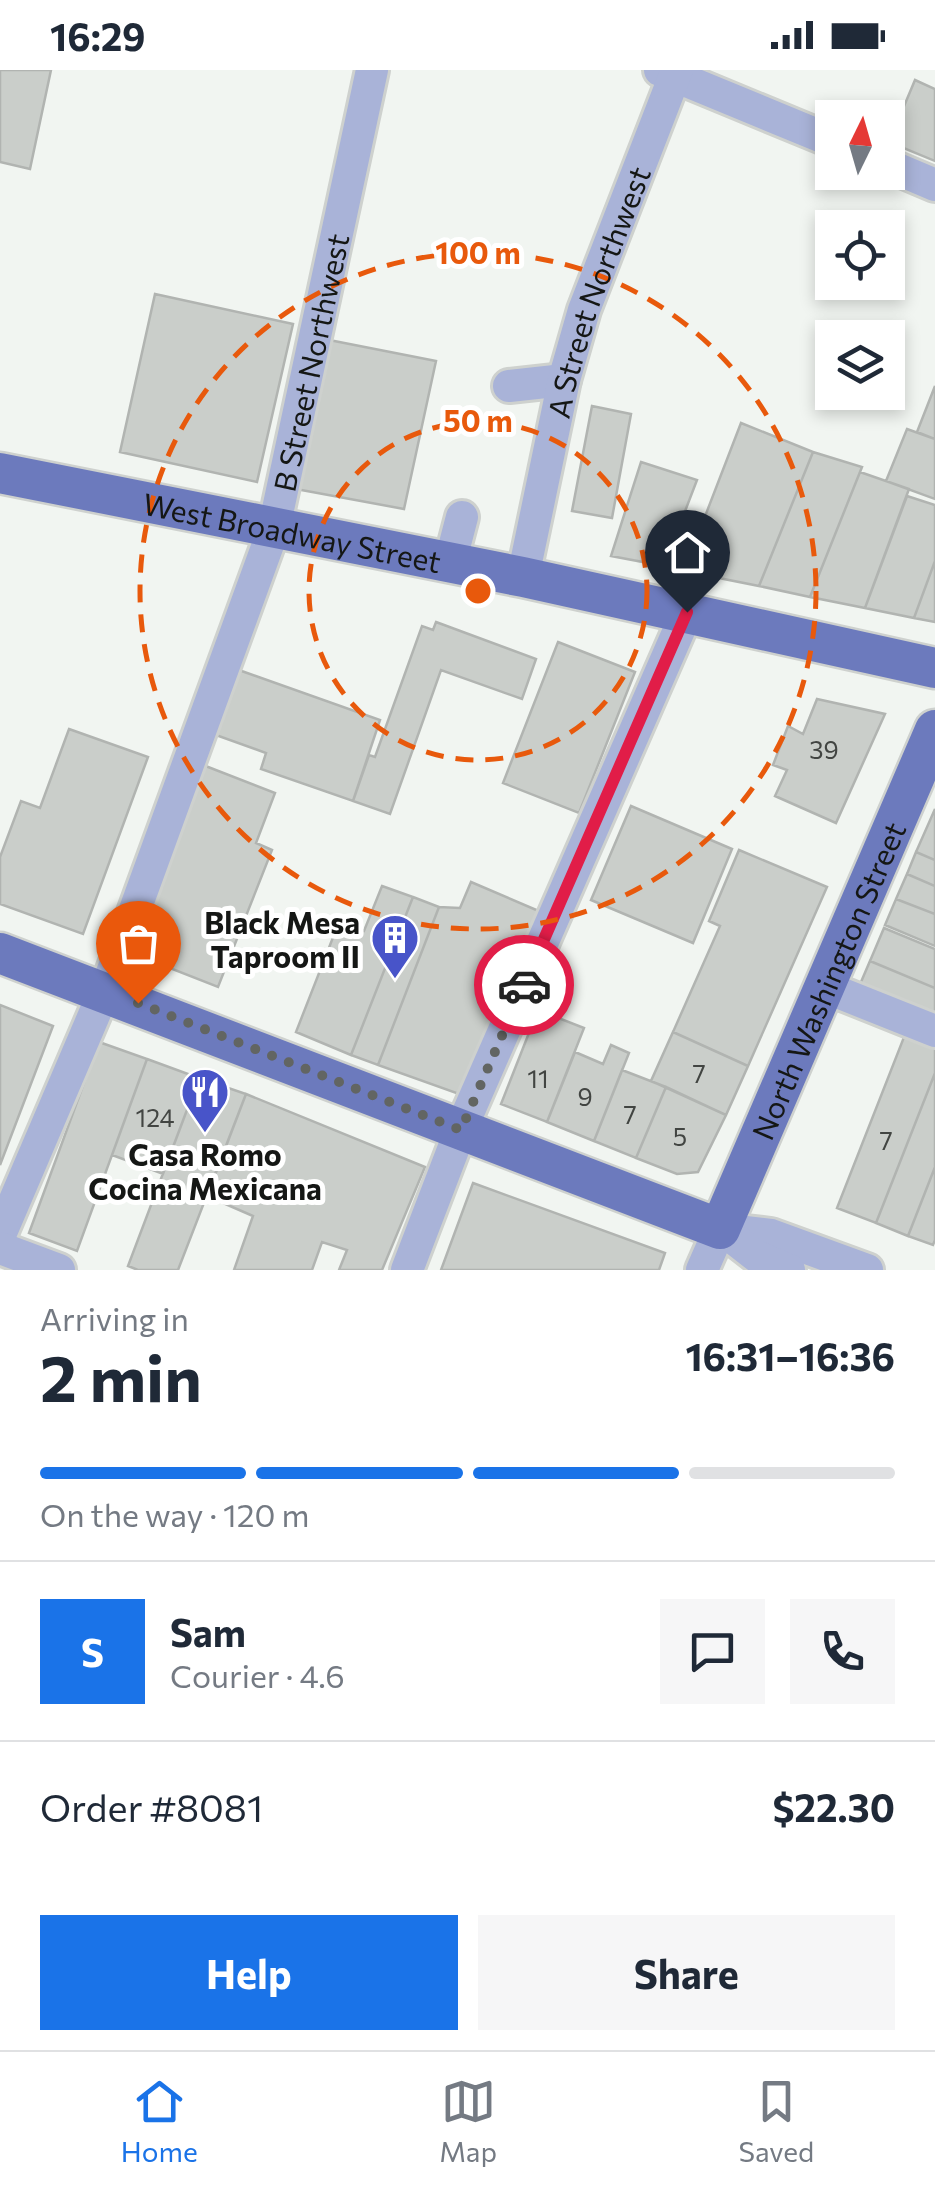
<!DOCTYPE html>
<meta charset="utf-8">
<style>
body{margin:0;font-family:Commissioner,sans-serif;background:#f6f6f7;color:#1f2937;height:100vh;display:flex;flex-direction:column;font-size:38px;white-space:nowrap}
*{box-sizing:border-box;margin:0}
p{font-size:32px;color:#747a83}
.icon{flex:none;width:55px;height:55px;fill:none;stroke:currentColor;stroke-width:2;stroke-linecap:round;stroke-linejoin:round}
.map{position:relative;height:1200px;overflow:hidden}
.details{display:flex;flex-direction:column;background:#fff;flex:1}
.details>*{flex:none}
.needle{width:65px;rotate:5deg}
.fabs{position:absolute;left:815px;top:30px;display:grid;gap:20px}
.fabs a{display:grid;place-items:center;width:90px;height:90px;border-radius:0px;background:#fff;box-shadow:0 5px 15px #0003;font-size:50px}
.pin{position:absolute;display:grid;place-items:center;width:85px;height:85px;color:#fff;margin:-102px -42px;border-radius:50% 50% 50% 0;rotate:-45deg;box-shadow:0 0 10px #0007}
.pin .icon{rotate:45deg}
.courier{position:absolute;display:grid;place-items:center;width:100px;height:100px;margin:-50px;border:8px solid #e11d48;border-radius:50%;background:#fff;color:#222;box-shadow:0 2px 12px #0007}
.overview em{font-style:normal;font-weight:700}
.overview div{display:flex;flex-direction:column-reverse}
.overview{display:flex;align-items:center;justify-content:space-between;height:170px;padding:0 40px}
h1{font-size:65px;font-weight:700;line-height:75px}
.bar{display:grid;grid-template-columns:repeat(4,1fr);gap:15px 10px;align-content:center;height:120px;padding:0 40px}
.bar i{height:12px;border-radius:8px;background:#e0e1e3}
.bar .on{background:#1a73e8}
.bar p{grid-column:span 4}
.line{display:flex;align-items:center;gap:25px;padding:0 40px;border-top:2px solid #e0e1e3}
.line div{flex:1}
.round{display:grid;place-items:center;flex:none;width:105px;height:105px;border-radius:0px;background:#f6f6f7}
.primary-button{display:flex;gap:20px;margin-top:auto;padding:20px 40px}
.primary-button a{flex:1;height:115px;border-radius:0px;background:#1a73e8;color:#fff;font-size:40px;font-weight:700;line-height:115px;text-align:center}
.primary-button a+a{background:#f6f6f7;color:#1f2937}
.status{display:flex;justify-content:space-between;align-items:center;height:70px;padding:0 50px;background:#fff;direction:ltr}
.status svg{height:28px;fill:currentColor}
.menu{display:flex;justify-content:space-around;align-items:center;height:140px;border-top:2px solid #e0e1e3;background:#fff;font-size:28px;color:#747a83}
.menu a{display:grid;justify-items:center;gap:5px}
.menu .on{color:#1a73e8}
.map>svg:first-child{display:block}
.building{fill:#caceca;stroke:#b1b4b1;stroke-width:2.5}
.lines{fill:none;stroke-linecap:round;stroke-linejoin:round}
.minor-casing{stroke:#ced1ce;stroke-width:38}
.major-casing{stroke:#ced1ce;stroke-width:45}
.minor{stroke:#a9b3d8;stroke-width:32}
.major{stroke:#6c7abd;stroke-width:40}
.done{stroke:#626562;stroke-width:10;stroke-dasharray:0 18}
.route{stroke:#e11d48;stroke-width:12}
.ring{fill:none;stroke:#e8590c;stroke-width:5;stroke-dasharray:18 12}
.labels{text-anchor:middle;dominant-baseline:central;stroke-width:10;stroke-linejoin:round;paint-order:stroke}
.number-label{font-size:25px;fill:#424542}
.street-label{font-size:30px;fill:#151715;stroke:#fff}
.poi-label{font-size:30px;font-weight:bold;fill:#151715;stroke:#fff;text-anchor:end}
.centre{fill:#e8590c;stroke:#fff;stroke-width:5}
.ring-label{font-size:30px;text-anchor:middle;font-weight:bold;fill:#e8590c;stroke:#fff;stroke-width:10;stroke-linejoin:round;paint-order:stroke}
</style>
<div class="status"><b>16:29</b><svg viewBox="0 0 49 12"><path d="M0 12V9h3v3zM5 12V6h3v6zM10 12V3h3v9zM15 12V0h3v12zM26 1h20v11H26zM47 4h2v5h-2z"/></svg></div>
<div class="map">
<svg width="935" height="1200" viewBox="0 0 935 1200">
<rect width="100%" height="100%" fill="#f1f5f1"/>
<path class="building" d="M0,0H51L30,99L0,92Z
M915,10L935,19V91L889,72Z
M155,224L293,254L257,412L120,382Z
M319,268L436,291L404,439L285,417Z
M935,316V369L917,362Z
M592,336L631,344L612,448L572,441Z
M741,353L813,382L759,516L684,501Z
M907,359L935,369V429L886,411Z
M813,382L862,397L810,527L759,516Z
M641,392L697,410L664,496L611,486Z
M860,402L909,419L865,538L810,527Z
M907,426L935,435V491L914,548L865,538Z
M935,491V552L914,548Z
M436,552L536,589L522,629L441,600L390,744L353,731L369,685L375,687L422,556L433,560Z
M558,572L635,602L579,743L503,713Z
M236,599L380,650L353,731L261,699L266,683L213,664Z
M817,629L885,644L836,753L775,726L787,700L773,695L788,656L803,664Z
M69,659L148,687L83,864L0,834V787L21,731L40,738Z
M203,695L275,723L256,773L272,780L218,917L129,882Z
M631,736L732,779L693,873L591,830Z
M935,739V790L916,782Z
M739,780L827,817L748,996L673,962L720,856L709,851Z
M916,782L935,790V816L907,804Z
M907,804L935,816V844L896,829Z
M471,812L541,842L459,1024L378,995L439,837L460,838Z
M382,816L413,827L351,985L296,962L339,852L364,861Z
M413,827L439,837L378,995L351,985Z
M896,829L935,844V876L885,855Z
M884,858L935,879V918L870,891Z
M870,891L935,918V950L858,919Z
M0,935L53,956L0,1095Z
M538,940L584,958L547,1052L501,1034Z
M673,962L748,996L726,1045L651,1011Z
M906,962L935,973V1003L876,1153L837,1138Z
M99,972L147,989L77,1181L29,1163Z
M611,975L629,983L594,1071L547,1052L575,982L603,994Z
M147,989L199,1008L163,1104L112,1085Z
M622,1000L666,1017L636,1088L594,1071Z
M935,1003V1097L908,1166L876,1153Z
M199,1008L246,1024L178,1200H138L128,1196Z
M666,1017L726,1045L698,1102L677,1104L636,1088Z
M246,1024L425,1097L382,1200H339L347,1180L322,1172L312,1200H234L253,1146L207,1126Z
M935,1097V1170L933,1175L908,1166Z
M473,1113L665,1183L659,1200H441Z"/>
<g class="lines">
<g class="minor-casing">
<g id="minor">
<path d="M660,0L832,71"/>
<path d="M888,95L935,115"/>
<path d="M509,316L564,310"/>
<path d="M450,493L462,447"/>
<path id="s1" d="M523,507L564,310L584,240L677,0"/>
<path d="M825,917L935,961"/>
<path d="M720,1159L771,1165L867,1200"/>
<path d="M724,1161L756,1186L789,1200"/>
<path id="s2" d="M0,1165L112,903L274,458L372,0"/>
<path d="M0,1178L59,1200"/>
<path d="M407,1200L461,1059L687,542"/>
<path d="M702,1200L720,1159"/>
</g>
</g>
<g class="major-casing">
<g id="major">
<path id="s3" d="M0,403L523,507L935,598"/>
<path id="s4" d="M0,883L720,1159L935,660"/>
</g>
</g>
<use href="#minor" class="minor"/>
<use href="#major" class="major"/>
</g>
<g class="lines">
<path class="done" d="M138,933L461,1060L524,915"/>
<path class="route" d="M524,915L687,542"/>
</g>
<g class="ring">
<circle cx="478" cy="521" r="169"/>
<circle cx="478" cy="521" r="338"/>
</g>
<defs>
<g id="building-pin" transform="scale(2.5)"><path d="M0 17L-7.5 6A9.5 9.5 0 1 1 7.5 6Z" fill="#4854c9" stroke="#fff"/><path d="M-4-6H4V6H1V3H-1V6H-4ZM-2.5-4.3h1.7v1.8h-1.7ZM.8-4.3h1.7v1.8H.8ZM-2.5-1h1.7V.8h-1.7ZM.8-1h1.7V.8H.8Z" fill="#fff"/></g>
<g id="restaurant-pin" transform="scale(2.5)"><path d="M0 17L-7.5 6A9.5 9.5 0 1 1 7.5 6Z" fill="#4854c9" stroke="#fff"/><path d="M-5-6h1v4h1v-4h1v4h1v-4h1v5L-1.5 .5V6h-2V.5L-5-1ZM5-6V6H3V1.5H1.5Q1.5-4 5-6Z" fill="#fff"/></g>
</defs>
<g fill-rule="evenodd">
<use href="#building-pin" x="395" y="868"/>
<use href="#restaurant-pin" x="205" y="1022"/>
</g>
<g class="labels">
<g class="number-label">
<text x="824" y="679">39</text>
<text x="699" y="1003">7</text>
<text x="538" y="1008">11</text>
<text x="585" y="1026">9</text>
<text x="630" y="1044">7</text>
<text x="155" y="1047">124</text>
<text x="680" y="1066">5</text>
<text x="886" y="1070">7</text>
</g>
<g class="street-label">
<text stroke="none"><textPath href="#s1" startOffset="295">A Street Northwest</textPath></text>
<text stroke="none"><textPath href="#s2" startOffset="928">B Street Northwest</textPath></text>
<text stroke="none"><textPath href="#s3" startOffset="298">West Broadway Street</textPath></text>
<text stroke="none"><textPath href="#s4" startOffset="1042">North Washington Street</textPath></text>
</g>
<g class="poi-label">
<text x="360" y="851">Black Mesa<tspan x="360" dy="34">Taproom II</tspan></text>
<text x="205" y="1083" text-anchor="middle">Casa Romo<tspan x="205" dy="34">Cocina Mexicana</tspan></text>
</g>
</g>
<circle cx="478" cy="521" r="15" class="centre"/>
<g class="ring-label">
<text x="478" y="194">100 m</text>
<text x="478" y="362">50 m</text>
</g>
</svg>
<div class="fabs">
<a><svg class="needle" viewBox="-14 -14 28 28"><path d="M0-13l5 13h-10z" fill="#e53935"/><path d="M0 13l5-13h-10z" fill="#747a83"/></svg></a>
<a><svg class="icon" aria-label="locate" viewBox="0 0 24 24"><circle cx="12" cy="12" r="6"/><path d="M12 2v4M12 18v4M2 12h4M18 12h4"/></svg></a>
<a><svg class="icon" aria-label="layers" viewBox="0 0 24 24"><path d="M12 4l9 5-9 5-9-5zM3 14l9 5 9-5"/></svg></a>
</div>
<div class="pin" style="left:138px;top:933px;background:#ea580c"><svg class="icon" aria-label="bag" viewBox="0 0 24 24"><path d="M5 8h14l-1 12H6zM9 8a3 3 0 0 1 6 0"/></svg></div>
<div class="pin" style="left:687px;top:542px;background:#1f2937"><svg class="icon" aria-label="home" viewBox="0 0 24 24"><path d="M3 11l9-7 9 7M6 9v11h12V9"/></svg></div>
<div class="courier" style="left:524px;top:915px"><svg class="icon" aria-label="car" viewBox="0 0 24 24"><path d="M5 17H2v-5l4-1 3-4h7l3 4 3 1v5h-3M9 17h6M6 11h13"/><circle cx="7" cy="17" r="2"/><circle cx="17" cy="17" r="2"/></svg></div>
</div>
<section class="details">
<div class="overview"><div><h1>2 min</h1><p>Arriving in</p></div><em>16:31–16:36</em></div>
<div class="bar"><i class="on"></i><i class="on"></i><i class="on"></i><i></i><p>On the way · 120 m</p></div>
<div class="line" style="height:180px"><b class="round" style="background:#1a73e8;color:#fff">S</b><div><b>Sam</b><p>Courier · 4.6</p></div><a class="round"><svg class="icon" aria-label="chat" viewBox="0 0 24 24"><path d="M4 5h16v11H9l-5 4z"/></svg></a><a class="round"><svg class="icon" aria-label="phone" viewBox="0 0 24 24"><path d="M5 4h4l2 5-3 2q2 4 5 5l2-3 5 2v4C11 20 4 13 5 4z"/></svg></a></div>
<div class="line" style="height:130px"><div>Order #8081</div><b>$22.30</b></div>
<div class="primary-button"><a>Help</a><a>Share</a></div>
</section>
<nav class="menu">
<a class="on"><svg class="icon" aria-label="home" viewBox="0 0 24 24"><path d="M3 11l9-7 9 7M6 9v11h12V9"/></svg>Home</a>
<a><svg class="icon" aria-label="map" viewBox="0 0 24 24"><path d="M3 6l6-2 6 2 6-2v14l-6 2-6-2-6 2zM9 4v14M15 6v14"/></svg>Map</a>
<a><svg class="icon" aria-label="saved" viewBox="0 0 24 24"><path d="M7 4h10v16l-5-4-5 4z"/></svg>Saved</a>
</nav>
